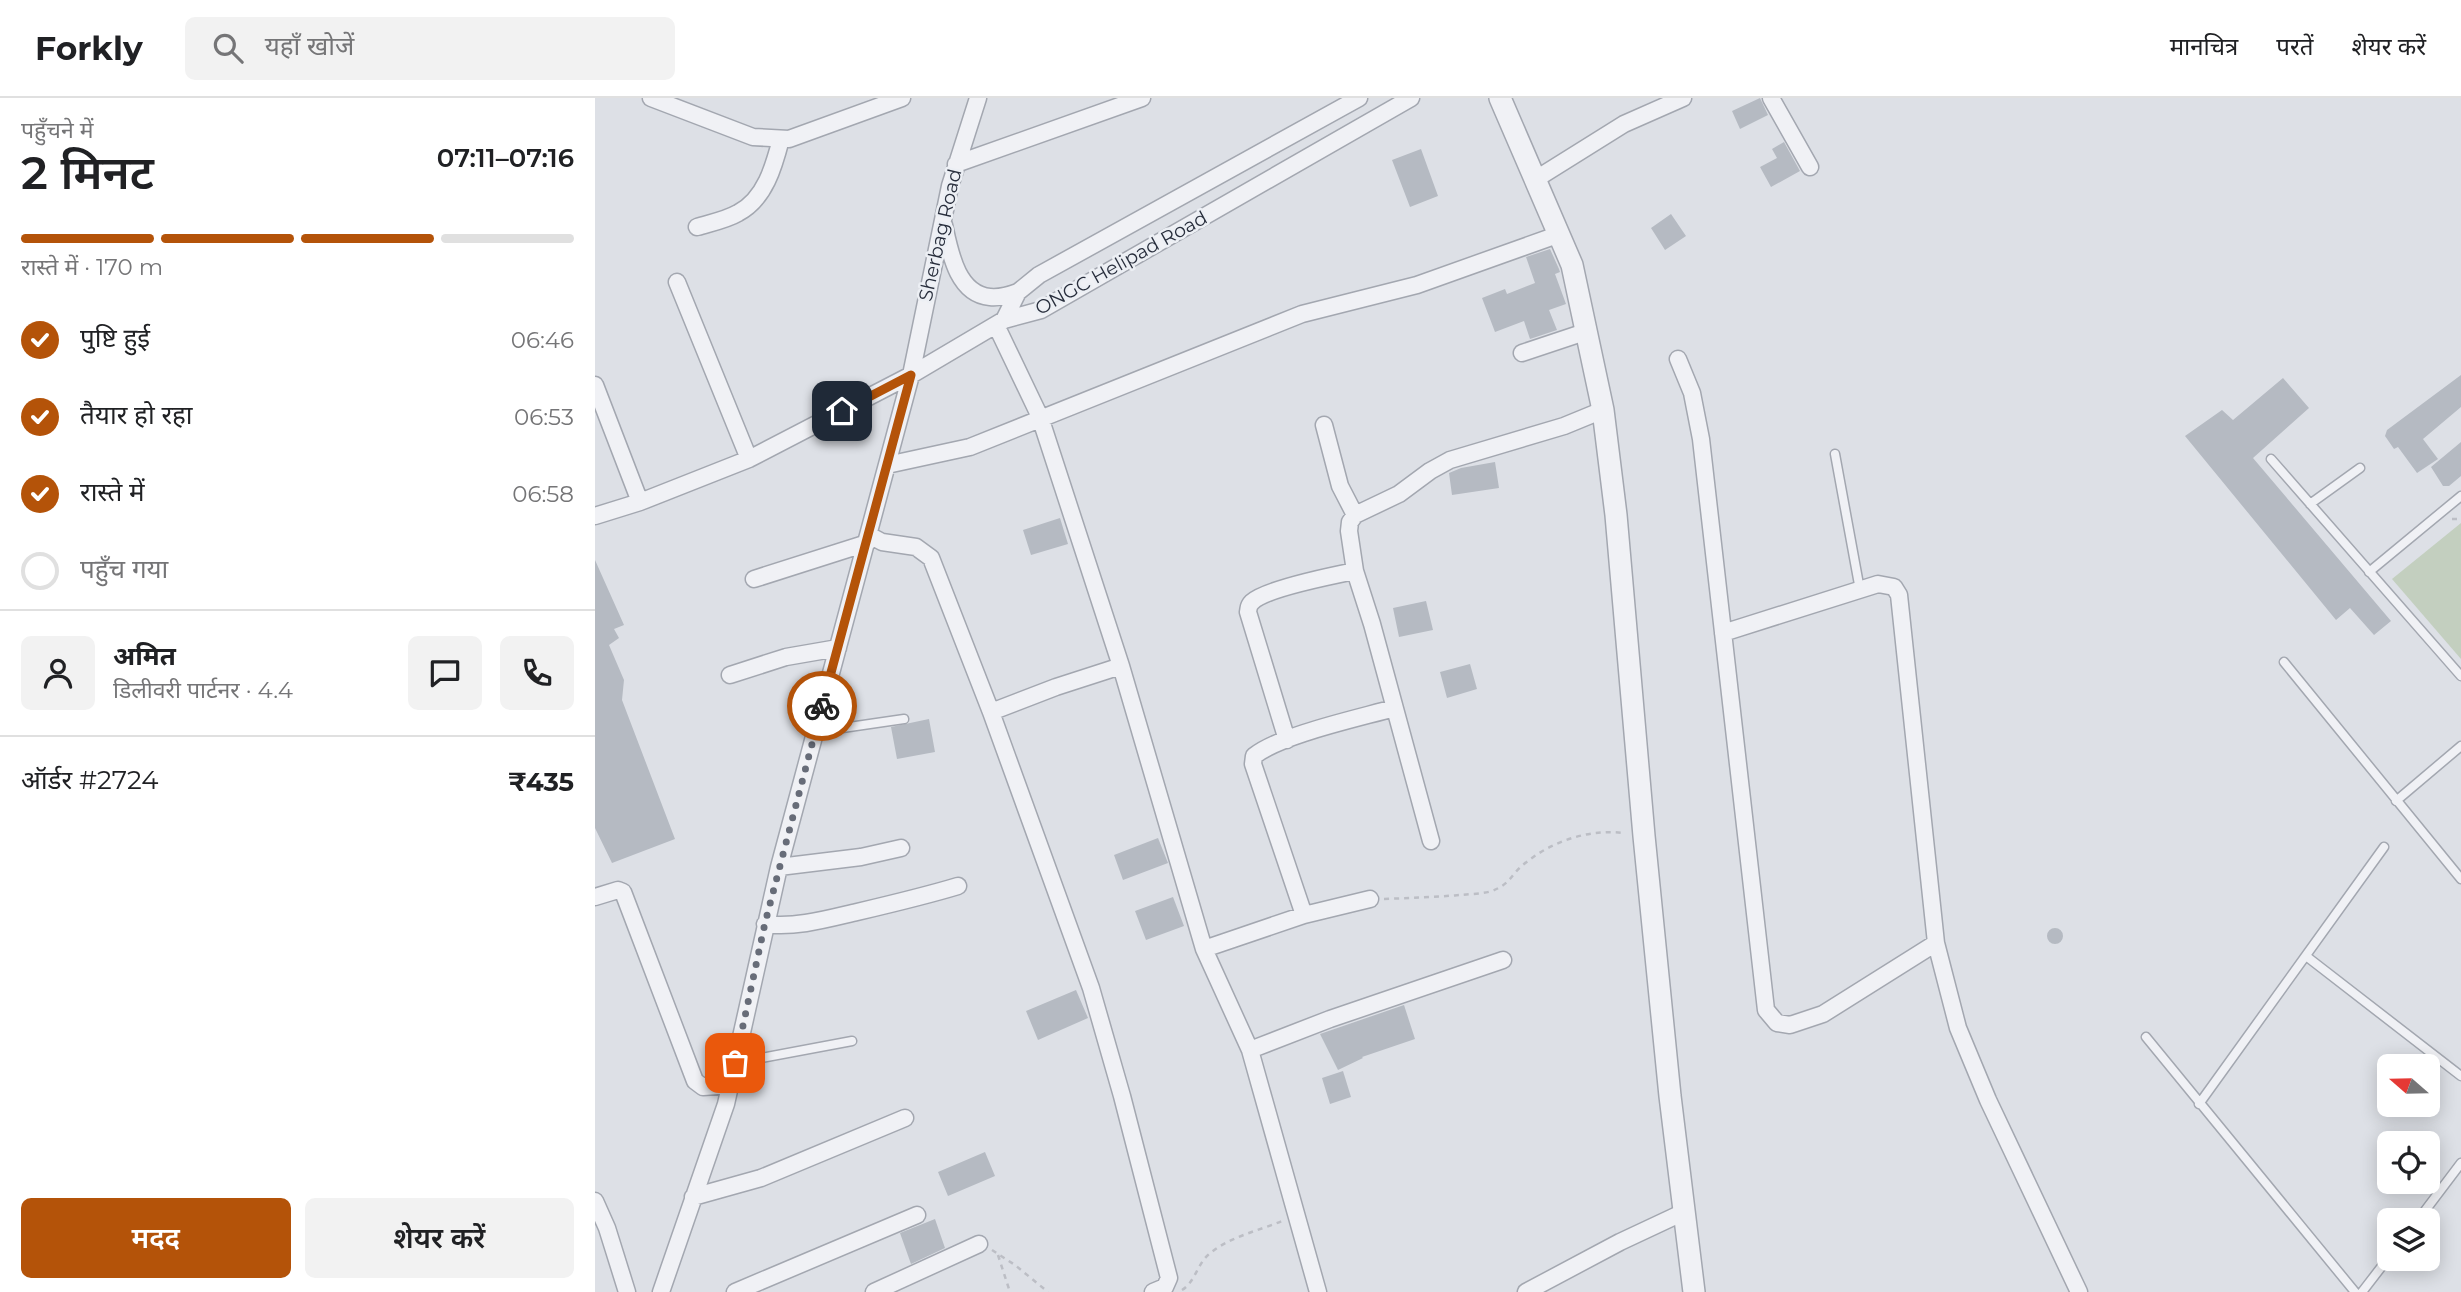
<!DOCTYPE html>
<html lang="hi">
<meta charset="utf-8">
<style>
body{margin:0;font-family:Montserrat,"Noto Sans Devanagari",sans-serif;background:#f2f2f2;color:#202124;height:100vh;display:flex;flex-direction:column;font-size:26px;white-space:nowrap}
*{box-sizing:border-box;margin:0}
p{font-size:23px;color:#757577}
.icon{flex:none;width:38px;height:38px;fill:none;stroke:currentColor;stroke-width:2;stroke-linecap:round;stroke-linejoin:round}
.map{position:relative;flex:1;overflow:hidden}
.sheet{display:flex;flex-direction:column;background:#fff;width:595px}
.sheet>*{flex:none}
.needle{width:46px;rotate:290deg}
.controls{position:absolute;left:1782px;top:956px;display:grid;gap:14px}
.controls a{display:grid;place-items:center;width:63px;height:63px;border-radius:10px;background:#fff;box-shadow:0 4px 18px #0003;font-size:35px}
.pin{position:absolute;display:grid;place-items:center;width:60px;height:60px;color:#fff;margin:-30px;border-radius:14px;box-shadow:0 4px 10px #0006}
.courier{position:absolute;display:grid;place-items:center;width:70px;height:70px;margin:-35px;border:5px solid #b45309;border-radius:50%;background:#fff;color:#222;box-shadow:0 2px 9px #0007}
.headline em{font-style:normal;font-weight:600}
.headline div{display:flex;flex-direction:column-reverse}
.headline{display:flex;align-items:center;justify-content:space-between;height:119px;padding:0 21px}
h1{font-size:46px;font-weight:600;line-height:52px}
.bar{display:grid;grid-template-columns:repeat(4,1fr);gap:10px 7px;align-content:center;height:84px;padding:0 21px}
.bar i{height:9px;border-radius:5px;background:#e0e0e0}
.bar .active{background:#b45309}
.bar p{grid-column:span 4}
.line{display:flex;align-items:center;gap:18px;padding:0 21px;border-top:2px solid #e0e0e0}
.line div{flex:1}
.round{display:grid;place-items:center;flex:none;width:74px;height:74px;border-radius:10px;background:#f2f2f2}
ol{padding:0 21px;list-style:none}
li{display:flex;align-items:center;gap:21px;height:77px}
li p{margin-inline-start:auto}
li .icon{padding:7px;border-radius:50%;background:#b45309;color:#fff;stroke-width:4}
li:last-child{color:#757577}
li i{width:38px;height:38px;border:4px solid #e0e0e0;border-radius:50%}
.action{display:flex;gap:14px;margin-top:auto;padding:14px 21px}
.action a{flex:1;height:80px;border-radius:10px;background:#b45309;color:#fff;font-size:28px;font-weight:600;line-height:80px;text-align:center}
.action a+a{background:#f2f2f2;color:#202124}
header{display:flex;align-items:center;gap:42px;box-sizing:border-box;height:98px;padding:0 35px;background:#fff;border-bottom:2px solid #e0e0e0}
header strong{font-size:33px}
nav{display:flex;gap:38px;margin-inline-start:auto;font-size:24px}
.search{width:490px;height:63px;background:#f2f2f2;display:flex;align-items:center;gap:18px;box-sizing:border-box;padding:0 24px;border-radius:10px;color:#757577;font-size:26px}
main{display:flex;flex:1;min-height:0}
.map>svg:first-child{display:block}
.green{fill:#c3cfbf}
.building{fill:#b5bac2}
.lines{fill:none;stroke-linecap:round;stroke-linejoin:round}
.service-casing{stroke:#a3a7b0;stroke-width:11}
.minor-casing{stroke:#a3a7b0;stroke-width:19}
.tertiary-casing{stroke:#a3a7b0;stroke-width:24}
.path{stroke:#bcbec5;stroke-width:2.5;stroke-dasharray:5 5;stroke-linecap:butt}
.service{stroke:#f0f1f5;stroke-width:8}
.minor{stroke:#f0f1f5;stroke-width:16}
.tertiary{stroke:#f0f1f5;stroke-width:21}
.done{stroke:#676c78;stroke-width:7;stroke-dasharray:0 12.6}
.route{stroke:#b45309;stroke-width:9}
.labels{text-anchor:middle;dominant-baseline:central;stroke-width:5;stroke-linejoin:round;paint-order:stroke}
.street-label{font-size:19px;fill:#282e3c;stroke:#eceff4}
</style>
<header>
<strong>Forkly</strong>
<div class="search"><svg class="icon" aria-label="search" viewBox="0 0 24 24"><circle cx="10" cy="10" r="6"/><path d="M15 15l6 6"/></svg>यहाँ खोजें</div>
<nav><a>मानचित्र</a><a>परतें</a><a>शेयर करें</a></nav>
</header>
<main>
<section class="sheet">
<div class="headline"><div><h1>2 मिनट</h1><p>पहुँचने में</p></div><em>07:11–07:16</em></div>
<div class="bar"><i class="active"></i><i class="active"></i><i class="active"></i><i></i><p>रास्ते में · 170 m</p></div>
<ol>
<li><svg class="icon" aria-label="check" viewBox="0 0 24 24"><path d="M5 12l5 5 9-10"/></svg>पुष्टि हुई<p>06:46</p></li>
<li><svg class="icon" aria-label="check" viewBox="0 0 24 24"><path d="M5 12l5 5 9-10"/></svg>तैयार हो रहा<p>06:53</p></li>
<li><svg class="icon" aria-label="check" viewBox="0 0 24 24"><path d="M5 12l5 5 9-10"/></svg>रास्ते में<p>06:58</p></li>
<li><i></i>पहुँच गया</li>
</ol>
<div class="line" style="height:126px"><a class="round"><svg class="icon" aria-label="person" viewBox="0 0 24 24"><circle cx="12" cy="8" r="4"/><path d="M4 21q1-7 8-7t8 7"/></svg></a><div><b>अमित</b><p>डिलीवरी पार्टनर · 4.4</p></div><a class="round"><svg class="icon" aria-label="chat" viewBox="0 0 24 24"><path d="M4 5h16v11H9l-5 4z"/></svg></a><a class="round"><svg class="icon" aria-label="phone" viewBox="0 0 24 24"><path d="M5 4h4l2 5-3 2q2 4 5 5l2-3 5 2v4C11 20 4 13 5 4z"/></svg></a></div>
<div class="line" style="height:91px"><div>ऑर्डर #2724</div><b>₹435</b></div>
<div class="action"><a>मदद</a><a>शेयर करें</a></div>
</section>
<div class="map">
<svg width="1866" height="1194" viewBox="0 0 1866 1194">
<rect width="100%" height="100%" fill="#dde0e6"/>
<path class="green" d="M1866,425V561L1797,481Z"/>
<path class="building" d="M1165,0L1173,17L1145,31L1137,13Z
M1189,44L1205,73L1176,89L1165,69L1182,60L1177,51Z
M826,51L843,98L815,109L797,62Z
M1076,116L1091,138L1070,152L1056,130Z
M955,151L964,171L965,174L960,176L971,206L954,212L962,232L935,241L929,223L900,234L887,200L910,191L912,196L940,185L931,159Z
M1866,277V309L1828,341L1843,361L1822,375L1803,349L1799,351L1790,338L1792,332Z
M1688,280L1714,310L1658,360L1796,523L1779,537L1755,510L1741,522L1590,338L1627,312L1638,322Z
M1866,344V378L1854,388H1848L1836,369Z
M900,364L904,390L857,397L854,375L866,370Z
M465,420L473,446L436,457L428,432Z
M0,462L29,527L19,531L24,540L14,547L29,582L27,602L80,741L17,765L0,730Z
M831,503L838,532L804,539L798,510Z
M875,566L882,591L852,600L845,574Z
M334,621L340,654L302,661L296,629Z
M563,740L573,765L528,782L519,757Z
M578,799L589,828L551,842L540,813Z
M1452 838a8 8 0 1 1 16 0a8 8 0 1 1-16 0Z
M481,892L493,920L443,942L431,913Z
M809,907L820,941L767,959L768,960L743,972L725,936Z
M748,973L756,999L735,1006L727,980Z
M390,1054L400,1078L353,1098L343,1074Z
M340,1121L350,1150L316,1166L305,1135Z"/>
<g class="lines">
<g class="service-casing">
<path id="service" d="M1240,356L1265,492
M1676,361L1866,578
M1715,406L1765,370
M1774,474L1866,398
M1689,564L1866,781
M220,634L309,621
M1801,703L1866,648
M1711,858L1866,978
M1551,939L1760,1194
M140,965L257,943
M1604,1006L1789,749
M1823,1122L1866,1065
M1767,1194L1794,1159"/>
</g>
<g class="minor-casing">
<path id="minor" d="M56,0L158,39L194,41L307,0
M1176,0L1215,69
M361,66L547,0
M941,81L1029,26L1088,0
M349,127C355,154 362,196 395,199C405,200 415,197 423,194
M102,129C115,125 131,122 143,115C170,101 179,68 186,41
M82,184L154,361
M409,222L423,194L444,177L764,0
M401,227L445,319L526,568L609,851L655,952L723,1194
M927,255L993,233
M1083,261L1097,295L1106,341L1171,912L1182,925L1195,927L1228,916L1341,845
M0,287L45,404
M729,327L745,388L760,417
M292,367L375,349L707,216L822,187L965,136
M0,418L45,404L154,361L316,277L409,222L446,212L816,0
M274,437L287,444L321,449L336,460L396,614L496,890L527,998L574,1180L570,1189L558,1194
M159,481L272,445
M1128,535L1283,486L1299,489L1304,497L1341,845L1363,930L1393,1002L1484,1194
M135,577L191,559L243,550
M396,614L461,589L526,568
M692,642L653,514C654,509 653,508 657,504C670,491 740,477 760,473
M836,743L777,526L760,473L754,433L755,424L760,417L804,396L835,373L855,362L969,328L1008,312
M184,769L266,759L306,750
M0,799L23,792L28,794L100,983L108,989L136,987
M709,817L658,666L659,658C685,637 764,620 799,610
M170,826C201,830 232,821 262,814C296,806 330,798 363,788
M609,851L709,817L775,801
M655,952L735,921L908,862
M98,1099L166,1080L310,1020
M0,1103L12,1130L32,1194
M66,1194L131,1006L184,769L316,277L355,88L383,0
M140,1194L322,1117
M279,1194L384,1146
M931,1194L1025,1144L1089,1114"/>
</g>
<g class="tertiary-casing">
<path id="tertiary" d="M905,0L977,167L1008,312L1021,417L1049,738L1075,998L1099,1194"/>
</g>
<path class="path" d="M1857,421H1866
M789,801C815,800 840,799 865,797C875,796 887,796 897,793C917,785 915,777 929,766C957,743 993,731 1029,735
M397,1152L420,1167L453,1194
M403,1157L415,1194
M587,1192C600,1184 602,1167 613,1157C633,1139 663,1133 687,1123"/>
<use href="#service" class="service"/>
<use href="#minor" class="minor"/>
<use href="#tertiary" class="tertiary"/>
</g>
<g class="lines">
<path class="done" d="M140,965L170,825L227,608"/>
<path class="route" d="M227,608L316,277L247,313"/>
</g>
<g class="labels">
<g class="street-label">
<text transform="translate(345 137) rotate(-77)">Sherbag Road</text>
<text transform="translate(526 165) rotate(-29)">ONGC Helipad Road</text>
</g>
</g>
</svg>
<div class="controls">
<a><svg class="needle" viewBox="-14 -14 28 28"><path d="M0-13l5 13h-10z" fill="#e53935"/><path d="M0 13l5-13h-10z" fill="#757577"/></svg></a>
<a><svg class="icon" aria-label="locate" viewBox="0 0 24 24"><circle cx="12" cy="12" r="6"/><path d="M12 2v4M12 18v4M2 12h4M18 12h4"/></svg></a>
<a><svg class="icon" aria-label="layers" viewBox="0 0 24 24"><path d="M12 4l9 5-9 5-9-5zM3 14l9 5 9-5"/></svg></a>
</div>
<div class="pin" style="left:140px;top:965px;background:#ea580c"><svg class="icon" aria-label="bag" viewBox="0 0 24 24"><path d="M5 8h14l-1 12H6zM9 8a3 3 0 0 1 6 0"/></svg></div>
<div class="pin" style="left:247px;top:313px;background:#1f2937"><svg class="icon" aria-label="home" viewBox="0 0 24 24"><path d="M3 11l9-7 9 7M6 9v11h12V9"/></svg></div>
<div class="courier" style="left:227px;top:608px"><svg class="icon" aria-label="bike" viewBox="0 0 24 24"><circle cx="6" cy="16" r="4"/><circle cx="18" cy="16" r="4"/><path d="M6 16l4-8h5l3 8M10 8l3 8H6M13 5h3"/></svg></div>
</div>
</main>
